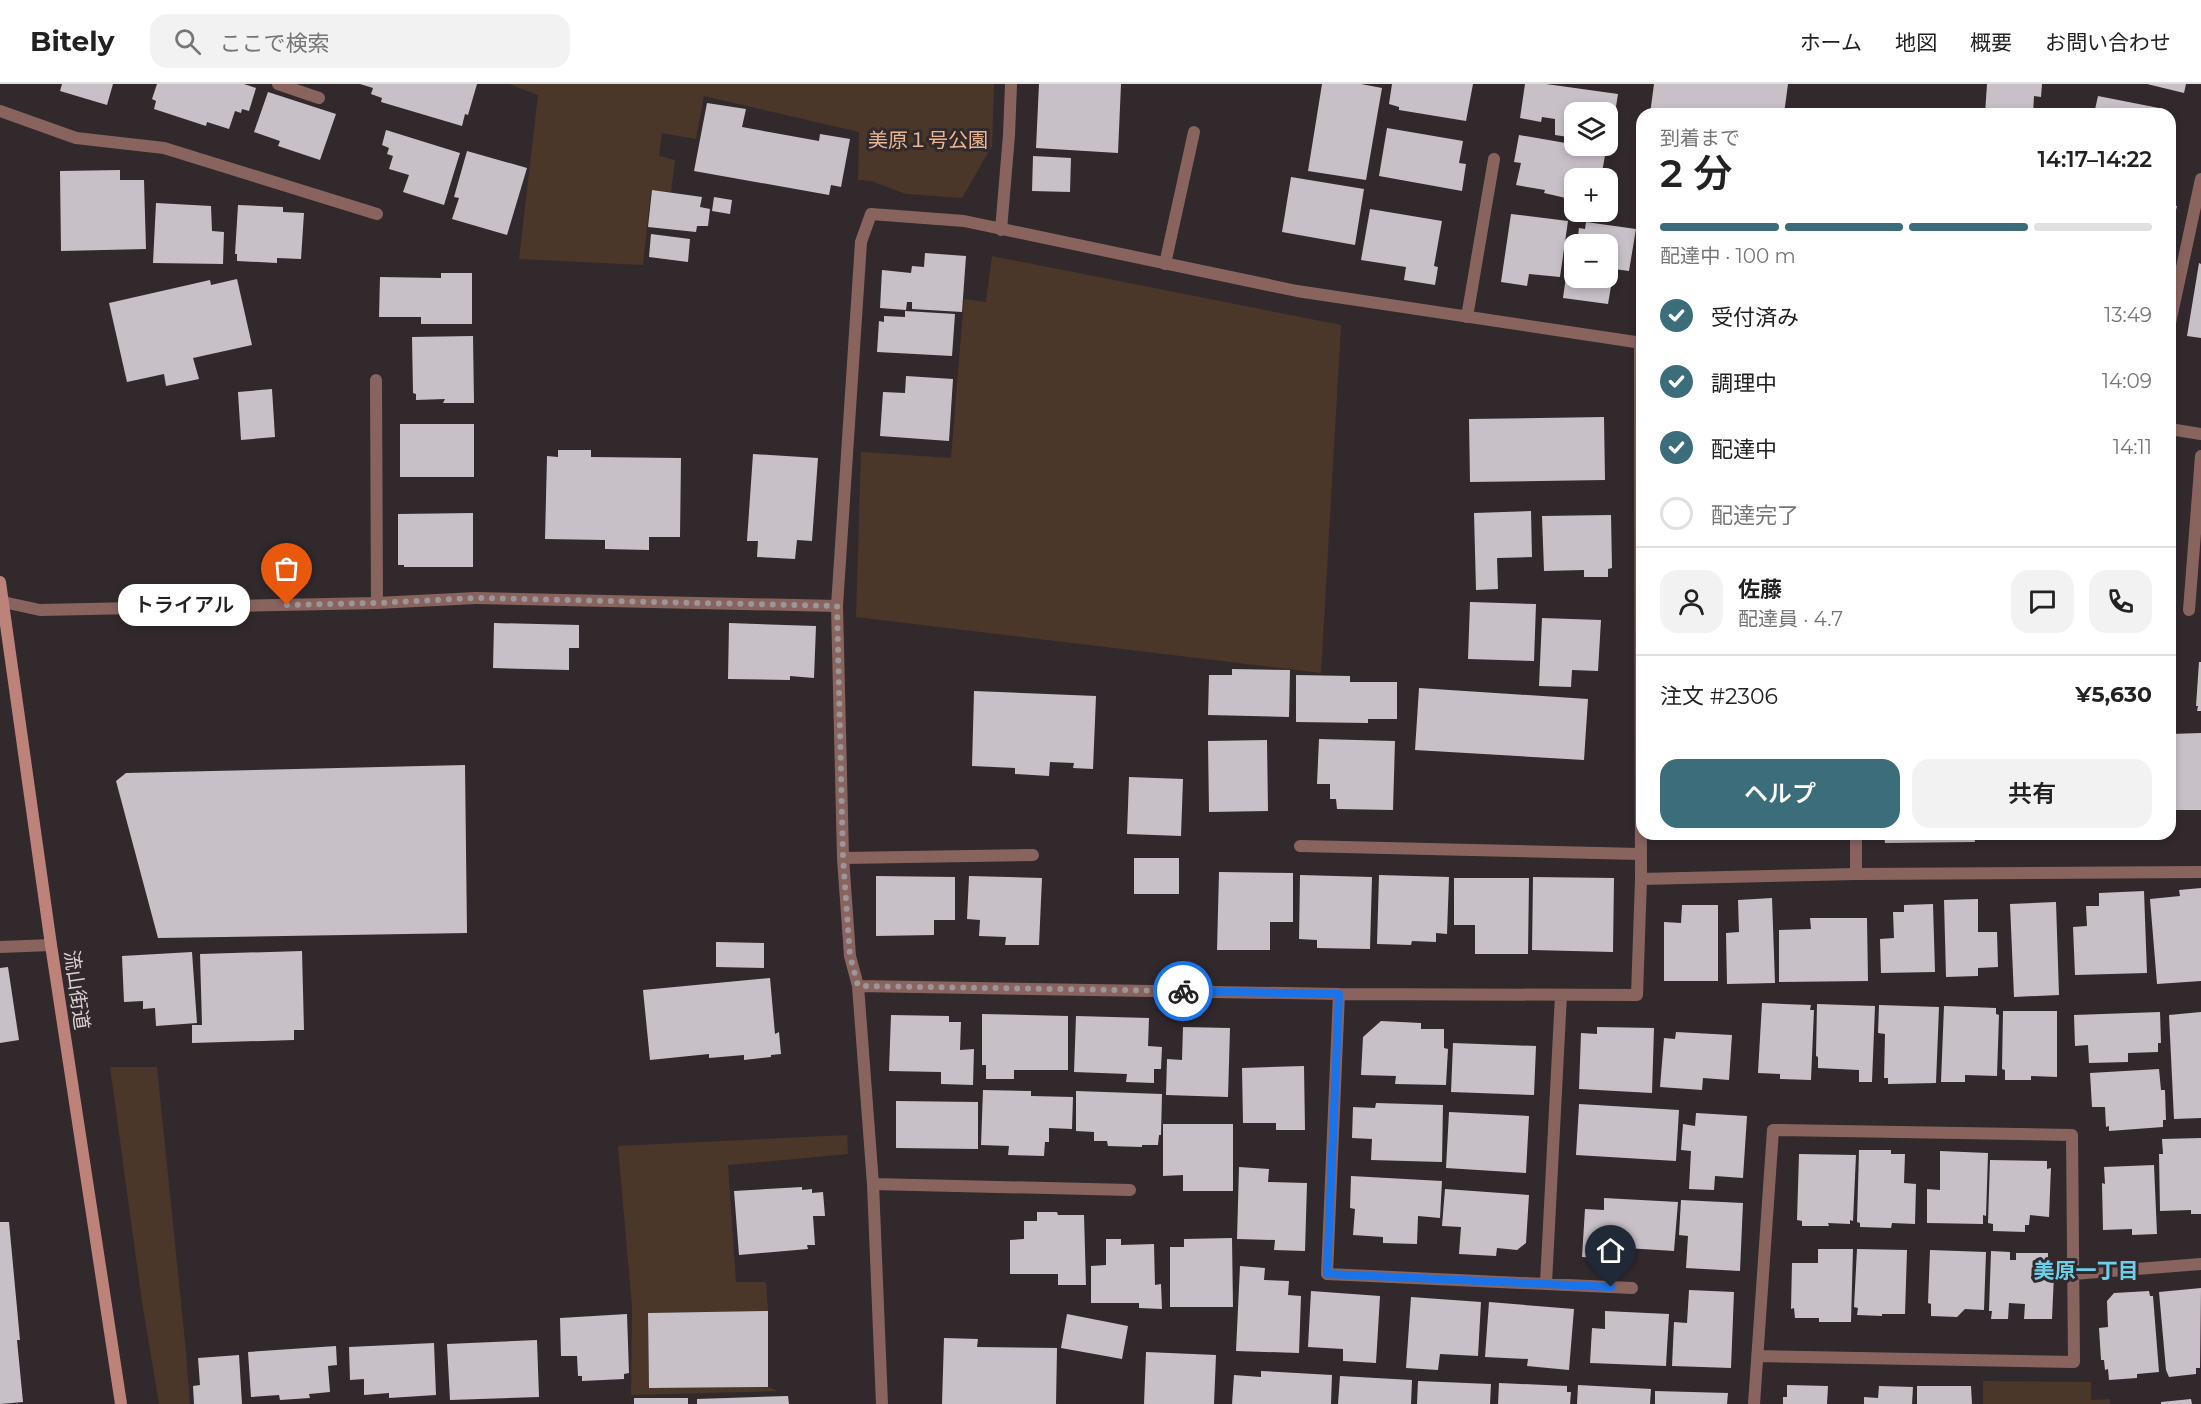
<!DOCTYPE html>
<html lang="ja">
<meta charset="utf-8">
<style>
body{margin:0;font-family:Montserrat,"Noto Sans JP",sans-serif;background:#f2f2f2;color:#222;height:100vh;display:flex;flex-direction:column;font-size:22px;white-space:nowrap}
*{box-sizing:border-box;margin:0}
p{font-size:20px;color:#767676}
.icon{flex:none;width:33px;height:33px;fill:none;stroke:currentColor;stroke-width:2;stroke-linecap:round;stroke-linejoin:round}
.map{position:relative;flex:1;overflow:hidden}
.panel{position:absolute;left:1636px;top:24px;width:540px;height:732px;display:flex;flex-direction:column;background:#fff;border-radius:18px;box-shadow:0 3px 9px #0003}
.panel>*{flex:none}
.buttons{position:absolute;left:1564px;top:18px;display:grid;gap:12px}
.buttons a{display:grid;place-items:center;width:54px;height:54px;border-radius:12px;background:#fff;box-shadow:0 3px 9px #0003;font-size:30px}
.pin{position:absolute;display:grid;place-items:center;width:51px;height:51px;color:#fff;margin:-62px -26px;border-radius:50% 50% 50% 0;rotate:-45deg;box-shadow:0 0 6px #0007}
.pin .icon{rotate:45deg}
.courier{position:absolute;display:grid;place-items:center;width:60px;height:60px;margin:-30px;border:4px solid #1a73e8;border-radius:50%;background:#fff;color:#222;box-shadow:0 2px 8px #0007}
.bubble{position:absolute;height:42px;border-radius:18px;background:#fff;box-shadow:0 3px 9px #0003;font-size:20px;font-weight:600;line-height:42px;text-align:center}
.head em{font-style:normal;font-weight:600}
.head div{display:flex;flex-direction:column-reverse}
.head{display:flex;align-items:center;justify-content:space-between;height:102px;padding:0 24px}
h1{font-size:39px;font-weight:600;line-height:45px}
.bar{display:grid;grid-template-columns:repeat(4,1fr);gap:9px 6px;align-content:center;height:72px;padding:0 24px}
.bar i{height:8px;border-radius:4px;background:#e0e0e0}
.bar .selected{background:#3b6d7a}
.bar p{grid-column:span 4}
.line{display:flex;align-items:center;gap:15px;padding:0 24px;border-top:2px solid #e0e0e0}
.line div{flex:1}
.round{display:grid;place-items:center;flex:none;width:63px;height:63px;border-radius:18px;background:#f2f2f2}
ol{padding:0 24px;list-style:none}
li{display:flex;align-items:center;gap:18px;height:66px}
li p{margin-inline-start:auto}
li .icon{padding:6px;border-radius:50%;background:#3b6d7a;color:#fff;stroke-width:4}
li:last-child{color:#767676}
li i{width:33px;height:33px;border:3px solid #e0e0e0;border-radius:50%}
.button{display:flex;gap:12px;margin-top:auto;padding:12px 24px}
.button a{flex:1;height:69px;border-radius:18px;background:#3b6d7a;color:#fff;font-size:24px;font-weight:600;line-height:69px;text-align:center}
.button a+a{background:#f2f2f2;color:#222}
header{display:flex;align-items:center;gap:36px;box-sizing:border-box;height:84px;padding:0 30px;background:#fff;border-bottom:2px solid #e0e0e0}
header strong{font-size:28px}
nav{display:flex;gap:33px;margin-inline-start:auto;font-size:21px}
.search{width:420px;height:54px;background:#f2f2f2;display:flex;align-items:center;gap:15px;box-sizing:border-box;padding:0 21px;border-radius:18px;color:#767676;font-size:22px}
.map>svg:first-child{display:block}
.green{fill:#4a3729}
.building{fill:#c8c0c7;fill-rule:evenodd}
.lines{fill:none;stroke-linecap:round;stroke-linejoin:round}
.lane{stroke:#89645f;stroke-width:12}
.street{stroke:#89645f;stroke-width:12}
.secondary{stroke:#bd837b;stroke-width:12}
.done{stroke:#9d9698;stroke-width:6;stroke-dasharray:0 10.8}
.route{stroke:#1a73e8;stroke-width:8}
.labels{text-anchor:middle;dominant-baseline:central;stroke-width:6;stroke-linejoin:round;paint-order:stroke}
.park-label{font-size:20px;fill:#eab692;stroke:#32292c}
.street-label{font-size:20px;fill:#d7d1d2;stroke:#32292c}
.neighbourhood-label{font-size:21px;font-weight:bold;fill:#6dd0ea;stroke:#32292c}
</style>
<header>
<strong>Bitely</strong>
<div class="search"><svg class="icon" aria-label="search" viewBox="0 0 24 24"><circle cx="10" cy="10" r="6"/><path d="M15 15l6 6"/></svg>ここで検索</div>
<nav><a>ホーム</a><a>地図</a><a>概要</a><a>お問い合わせ</a></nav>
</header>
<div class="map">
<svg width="2201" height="1320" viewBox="0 0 2201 1320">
<rect width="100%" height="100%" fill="#32292c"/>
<path class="green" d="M509,0H994L992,62L962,114L906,110L871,97L858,96L859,48L704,12L696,55L662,49L659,72L675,76L671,108L651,106L643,181L519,175L538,11Z
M992,172L1341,241L1321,589L856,533L861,368L951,374L964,215L986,218Z
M110,983H157L185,1258L190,1320H159L142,1218Z
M847,1051L848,1070L728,1081L736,1198H766L768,1227L648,1229L649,1304L768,1303L778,1307L631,1311L632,1223L618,1062Z
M1983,1297L2091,1298V1316L2110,1315V1320H1983Z"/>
<path class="building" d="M62,0H113L107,21L60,7Z
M157,0H244L256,4L249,27L242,25L241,29L235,27L229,45L207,38L206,42L154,25L156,17L152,15Z
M360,0H477L468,31L465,30L462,42L381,18L382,14L371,10L373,4Z
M1039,0H1121L1118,69L1036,64Z
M1322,0H1361L1382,4L1366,96L1308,87Z
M1392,0H1473L1466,37L1399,26V23L1389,20Z
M1525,0H1546L1618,10L1611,54L1608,53V28H1575V54L1555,51V35L1542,33L1541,38L1520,34Z
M1654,0H1788L1784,30H1650Z
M1987,0H2042L2041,13L2034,12L2033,30H1985Z
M2147,0H2186L2184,9Z
M268,8L336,30L320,76L278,62L280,57L254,48Z
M2098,12L2164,25L2163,30H2094Z
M707,19L746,25L742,43L819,57L820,50L850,55L841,103L831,101L829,111L694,87Z
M1387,44L1463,57L1459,79L1466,80L1462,107L1379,92Z
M386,46L460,69L444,121L403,108L409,91L389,85L393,72L387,70L389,64L382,61Z
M1519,51L1606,66L1601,94H1575V112L1571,111L1570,115L1544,109L1545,106L1516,101L1521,79L1514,78Z
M467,67L527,84L507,151L452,135L459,114L454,113Z
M1033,72L1071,74L1070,108L1032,107Z
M120,86V96H144L146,165L61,167L60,87Z
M1641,91H1642V127L1636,126Z
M1291,93L1364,105L1355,161L1282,148Z
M652,106L702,113L700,123L710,125L708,142H697L696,148L648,143Z
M714,113L732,116L730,130L712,127Z
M156,119L211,122L212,147L224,148L223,180L153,179Z
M238,121L283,123V128L304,129L301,175L277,174V179L237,177V170H235Z
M2170,121L2177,122L2171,146H2170Z
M1370,125L1442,137L1434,182L1438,183L1435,201L1404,196L1406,183L1361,176Z
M1511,130L1568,137L1560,193L1529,190L1527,202L1501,198Z
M1586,138L1636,145L1629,187L1614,185L1608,220L1563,214L1572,151L1578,152L1579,144L1585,145ZM1575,160H1608V194H1575Z
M651,150L690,155L688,178L649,173Z
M1641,157L1642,158V194L1637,193Z
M925,169L966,172L962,228L912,225V218H907L906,226L880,224L882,186L911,189L912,182L924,183Z
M2199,179L2201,180V254L2187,252Z
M441,189H472V240H421V233H379L380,193L441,194Z
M237,195L252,261L193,274L199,295L166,302L164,290L127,298L109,219L210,196L211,201Z
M905,227L955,230L952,272L877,268L879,237L884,238V232L905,233Z
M473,252L474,319H443L445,315L416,316V310L413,309L412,253Z
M906,292L953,295L949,357L880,352L883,308L905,309Z
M272,305L275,353L241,356L238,308Z
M1604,333L1605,396L1470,398L1469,335Z
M400,340H474V393H400Z
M558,366H591V373L681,374L680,453H649V466L605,465V456L545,455L547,372L558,373Z
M753,370L818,374L812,457L797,456L795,475L757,473L758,457H747Z
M1531,427L1532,473L1497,474L1498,505L1476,506L1474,429Z
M473,429V483H404V481H398V430Z
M1611,431L1612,484L1608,485V493H1584V486L1544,487L1542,432Z
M1470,518L1536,520L1534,577L1468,575Z
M1542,534L1601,536L1598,587L1572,586L1571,603L1539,602Z
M494,539L579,541V564H569V586L493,584Z
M729,539L816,542L814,594L790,592V596L728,595Z
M2199,578H2201V627H2197L2198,622H2196Z
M1232,585L1290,586L1289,633L1208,631L1209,591H1232Z
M1296,591L1350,592V598H1397V635H1368V639L1296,638Z
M1419,604L1588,615L1584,676L1415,666Z
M974,607L1096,612L1093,685L1073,684L1074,679L1050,678L1049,692L1015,690V684L972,682Z
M2201,649V726H2170V650Z
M1319,655L1395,657L1393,726L1337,725L1336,715H1330V700H1317Z
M1267,656L1268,727L1209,728L1208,657Z
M465,681L467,849L158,854L116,697L126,689Z
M1129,693L1183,695L1181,752L1127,750Z
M1884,750H1974L1975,758L1885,759Z
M1134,774H1179V810H1134Z
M1219,788L1293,789V838H1270V866H1217Z
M1300,791L1372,793L1370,865L1317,864V856L1299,855Z
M1379,791L1449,793L1447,850L1436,849V858L1412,857L1411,861L1377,860Z
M876,792L955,793V836H934V851L876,852Z
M969,792L1042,794L1039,861H1005L1006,853L979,852L980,836L967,835Z
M1533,793L1614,794L1613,868L1532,866Z
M1454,794H1529L1528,870H1475V841H1454Z
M2201,804V897L2157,900L2150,815L2180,812L2179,806Z
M2144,807L2147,889L2075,891L2073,843L2087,842L2086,822H2099V809Z
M1772,814L1775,899L1727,900L1726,849L1739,848L1738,816Z
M1978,815V848H1997L1998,883L1978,884V892L1946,893L1944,816Z
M2056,818L2059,911L2014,913L2010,820Z
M1933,820L1935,888L1881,889L1880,855L1894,854L1893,828H1904V821Z
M1682,821H1718V897H1664V838L1681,839Z
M1810,834H1867L1868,897L1779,898V846L1811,845Z
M716,858L764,859V884L716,883Z
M302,867L304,946H294V956L192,959V941H202L200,870Z
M192,868L197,939L156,942L155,924L143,925V917L124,918L122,872Z
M8,883L19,956L0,959V884Z
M770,894L775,950L779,948L781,970L771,971V973L744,976V971L709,974V970L650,976L643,906Z
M1762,919L1811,921L1810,926H1814L1811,996L1780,995V990L1758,989Z
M1817,920L1875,922L1872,998H1859V986L1818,984V973L1816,972Z
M1879,921L1939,923L1936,999L1888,1000V994H1884L1885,950L1878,949Z
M1944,922L1996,924V930L1999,931L1997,992L1965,991V998H1941Z
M2003,927H2057V993L2031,992V996H2005V986L2002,985Z
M2160,928L2161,959H2158V968L2128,969V978L2089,979L2088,961L2075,962L2074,931Z
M2201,928V1034L2174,1035L2169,931Z
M982,930L1068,932V986H1014V995H986V981H982Z
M891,931L949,932V938H961L960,966L974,965L973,1001L941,1000V988L889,987Z
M1076,932L1149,934L1148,962L1162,963L1161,985H1154V999L1126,998L1127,990L1074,988Z
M1381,937L1421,939V945H1444V964L1448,965L1446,1001L1395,1000L1396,992L1361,991L1363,953Z
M1183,943L1230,944L1228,1013L1166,1011L1167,975L1182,976Z
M1597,943L1654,944L1652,1009L1579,1005L1581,949L1597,950Z
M1676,948L1732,951L1729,996L1703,994L1702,1006L1660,1003L1664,954L1675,955Z
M1453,959L1536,962L1534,1011L1451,1008Z
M1304,982L1305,1046H1276V1039H1243L1242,984Z
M2159,985L2161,1006H2165L2166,1036H2163V1043L2109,1047V1042L2106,1043L2105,1023H2092L2090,989Z
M983,1006L1031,1007V1012L1073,1013L1072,1045L1049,1044V1058H1045L1044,1072L1008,1071L1009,1062L981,1061Z
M1076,1007L1162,1010L1161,1051H1159L1158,1061H1142V1063L1108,1062L1107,1057H1094V1048L1076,1047Z
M896,1017L978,1018V1065L896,1064Z
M1376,1019L1443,1021L1442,1078L1371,1076L1372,1055L1352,1054L1353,1023L1375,1024Z
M1579,1020L1679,1026L1676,1077L1576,1071Z
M1449,1028L1529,1032L1526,1089L1446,1084Z
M1696,1029L1747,1032L1743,1094L1715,1092L1714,1106L1689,1105L1691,1067L1681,1066L1683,1040L1695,1042Z
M1163,1040H1233V1107H1183V1091L1163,1092Z
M2201,1054V1130H2191V1126L2160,1127L2159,1070H2163L2162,1055Z
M1859,1066H1891V1070H1905L1904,1099L1916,1100L1915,1140L1892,1139L1891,1144L1860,1143V1139L1857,1138Z
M1940,1067L1988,1069L1986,1132L1983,1131V1140L1927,1139V1105L1940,1106Z
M1799,1070L1856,1071L1853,1137L1850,1136V1140L1828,1139L1829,1142H1802V1137L1797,1136Z
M1990,1076L2047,1077V1085L2051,1084L2049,1133L2030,1131L2029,1141H2025V1148L1993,1147V1140L1988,1139Z
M2154,1081L2157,1150L2132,1151V1145L2103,1146L2102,1099L2105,1100L2104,1083Z
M1239,1083L1269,1085L1268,1098L1307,1099L1305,1167L1274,1166L1275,1156L1237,1155Z
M1351,1092L1442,1097L1440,1134L1418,1132L1417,1160L1383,1159V1153L1353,1151L1355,1125L1350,1124Z
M802,1103V1106L812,1105V1109L823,1108L825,1132H813L815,1161H807L808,1165L739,1171L734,1107Z
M1445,1105L1529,1111L1526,1159L1517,1166L1497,1164L1496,1172L1459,1170L1461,1143L1442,1142Z
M1604,1114L1678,1118L1674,1167L1626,1164L1625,1176L1582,1173L1585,1125L1604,1126Z
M1681,1116L1743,1119L1740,1187L1686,1184L1688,1152L1679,1151Z
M1037,1128H1057L1058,1131H1084L1086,1201H1058V1190H1010V1156L1024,1155V1137H1037Z
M0,1138H9L20,1256H17L23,1318L0,1320Z
M1232,1154L1233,1223H1170V1163H1184V1155Z
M1106,1155H1121V1161L1154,1160L1155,1201L1161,1200L1162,1225L1139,1224V1219H1091V1182L1106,1181Z
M1818,1165H1853L1851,1238H1819V1234H1795L1794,1224L1791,1225L1792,1179H1818Z
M1857,1165L1907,1166L1905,1230H1882V1232L1857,1231L1858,1224L1854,1223Z
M1930,1166L1986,1168L1984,1226L1965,1225L1957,1233L1931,1232V1220L1928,1219Z
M1991,1167L2010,1168V1176H2016V1169H2048V1190H2054L2052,1235H2024L2025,1220L2009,1219L2008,1235H1991L1992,1227H1989Z
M1240,1182L1265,1184L1264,1196L1289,1197L1288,1211L1301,1212L1299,1269L1236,1267Z
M2201,1204L2200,1284H2196V1290L2169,1293L2166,1286L2159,1208Z
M1689,1206L1734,1208L1731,1284L1672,1282L1674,1238L1687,1239Z
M1311,1207L1380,1212L1376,1279L1343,1277V1265L1308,1263Z
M2149,1207L2150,1212H2153L2159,1288L2137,1290V1294L2109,1296L2108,1285L2105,1286L2104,1276H2101L2099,1244L2108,1243L2107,1217L2114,1209Z
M1411,1213L1481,1218L1478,1272L1440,1270L1438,1286L1406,1284Z
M1489,1218L1574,1225L1569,1286L1527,1282L1528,1275L1485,1273Z
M768,1227V1303L649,1304L648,1229Z
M1605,1227L1669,1230L1666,1282L1590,1279L1592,1244L1605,1245Z
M627,1230L629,1289L624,1290V1295L582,1297V1292H578L577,1272H561L560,1234Z
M1067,1230L1128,1242L1122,1275L1061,1264Z
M944,1254L978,1255L977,1263L1057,1264L1056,1320H942Z
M537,1256L539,1313L450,1316L447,1260Z
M434,1259L436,1311L389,1314V1309L364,1311V1295L350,1296L349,1263Z
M336,1262L337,1281L328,1282L330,1308L309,1310L310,1314L280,1316L279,1311L251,1313L248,1268Z
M1146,1268L1216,1271L1214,1320H1144Z
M239,1271L242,1320H194L193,1302L200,1301L198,1274Z
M1261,1287L1332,1291L1331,1320H1232L1234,1291L1261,1293Z
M1340,1292L1412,1296L1411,1320H1338Z
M1418,1297L1491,1300L1490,1320H1417Z
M1499,1299L1567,1302V1308H1571L1570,1320H1498Z
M1578,1301L1651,1305L1650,1320H1577Z
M1787,1301L1828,1302L1827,1320H1783V1313H1787Z
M1879,1302L1913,1303L1912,1320H1864V1313L1878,1314Z
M1917,1302H1971L1972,1320H1917Z
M1655,1307L1728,1309L1727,1320H1655Z
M788,1312L789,1320H697V1315Z
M634,1314H688V1320H634Z
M2191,1315L2192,1320H2161V1318Z"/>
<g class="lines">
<path class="lane" d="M278,0L319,14
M1165,180L1194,48
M1467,233L1494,75
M476,514L837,522"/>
<path class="street" d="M0,27L76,54L164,64L377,130
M1001,146L1009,51L1011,0
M2170,239L2201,95
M376,296L377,519
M2170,345L2201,350
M3,518L40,526L377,519L476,514
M2189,526L2201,372
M1856,750V790
M1300,762L1640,770
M843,774L1033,771
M1641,795L1856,790L2201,788
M0,863L51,861
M858,902L1339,910L1637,911L1641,795L1640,259
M1339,910L1327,1190L1632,1204
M873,1100L1130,1106
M2073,1190L2201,1180
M1546,1199L1561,911
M882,1320L873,1100L858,902L850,872L843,774L837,522L861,158L871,130L964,137L1297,207L1642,259
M1754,1320L1773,1046L2072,1051L2074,1278L1758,1272"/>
<path class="secondary" d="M0,498L51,861L121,1320"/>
</g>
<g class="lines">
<path class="done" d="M287,521L377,519L476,514L837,522L843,774L850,872L858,902L1183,907"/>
<path class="route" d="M1183,907L1339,910L1327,1190L1611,1203"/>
</g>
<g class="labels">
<g class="park-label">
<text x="928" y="56">美原１号公園</text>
</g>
<g class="street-label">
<text transform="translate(77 906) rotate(82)">流山街道</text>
</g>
<g class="neighbourhood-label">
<text x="2086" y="1186">美原一丁目</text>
</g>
</g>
</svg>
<div class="buttons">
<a><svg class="icon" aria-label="layers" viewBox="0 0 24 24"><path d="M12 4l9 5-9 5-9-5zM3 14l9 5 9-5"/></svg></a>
<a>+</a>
<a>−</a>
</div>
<div class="pin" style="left:287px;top:521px;background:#ea580c"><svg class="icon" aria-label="bag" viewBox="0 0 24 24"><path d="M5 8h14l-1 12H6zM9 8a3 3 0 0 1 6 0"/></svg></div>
<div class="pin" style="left:1611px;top:1203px;background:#1f2937"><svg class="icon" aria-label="home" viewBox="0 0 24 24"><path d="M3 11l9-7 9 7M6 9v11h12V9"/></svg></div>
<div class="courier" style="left:1183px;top:907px"><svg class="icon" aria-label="bike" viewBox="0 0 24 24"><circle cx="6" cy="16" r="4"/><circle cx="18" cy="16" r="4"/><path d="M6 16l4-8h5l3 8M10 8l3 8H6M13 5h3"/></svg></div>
<div class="bubble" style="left:118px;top:500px;width:132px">トライアル</div>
<section class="panel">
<div class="head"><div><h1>2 分</h1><p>到着まで</p></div><em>14:17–14:22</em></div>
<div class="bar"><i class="selected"></i><i class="selected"></i><i class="selected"></i><i></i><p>配達中 · 100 m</p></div>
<ol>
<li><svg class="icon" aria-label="check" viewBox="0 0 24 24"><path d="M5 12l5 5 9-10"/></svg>受付済み<p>13:49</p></li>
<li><svg class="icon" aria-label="check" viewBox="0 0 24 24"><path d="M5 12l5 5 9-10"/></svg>調理中<p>14:09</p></li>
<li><svg class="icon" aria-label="check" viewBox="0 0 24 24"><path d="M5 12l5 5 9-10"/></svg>配達中<p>14:11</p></li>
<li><i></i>配達完了</li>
</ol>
<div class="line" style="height:108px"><a class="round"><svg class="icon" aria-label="person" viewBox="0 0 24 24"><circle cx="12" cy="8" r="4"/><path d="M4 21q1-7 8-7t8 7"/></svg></a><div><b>佐藤</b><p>配達員 · 4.7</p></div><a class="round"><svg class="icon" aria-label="chat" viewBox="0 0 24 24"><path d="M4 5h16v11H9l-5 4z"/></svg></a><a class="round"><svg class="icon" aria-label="phone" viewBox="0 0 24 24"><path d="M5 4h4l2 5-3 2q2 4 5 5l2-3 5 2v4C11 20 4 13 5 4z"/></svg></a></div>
<div class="line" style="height:78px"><div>注文 #2306</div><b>¥5,630</b></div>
<div class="button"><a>ヘルプ</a><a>共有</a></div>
</section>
</div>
